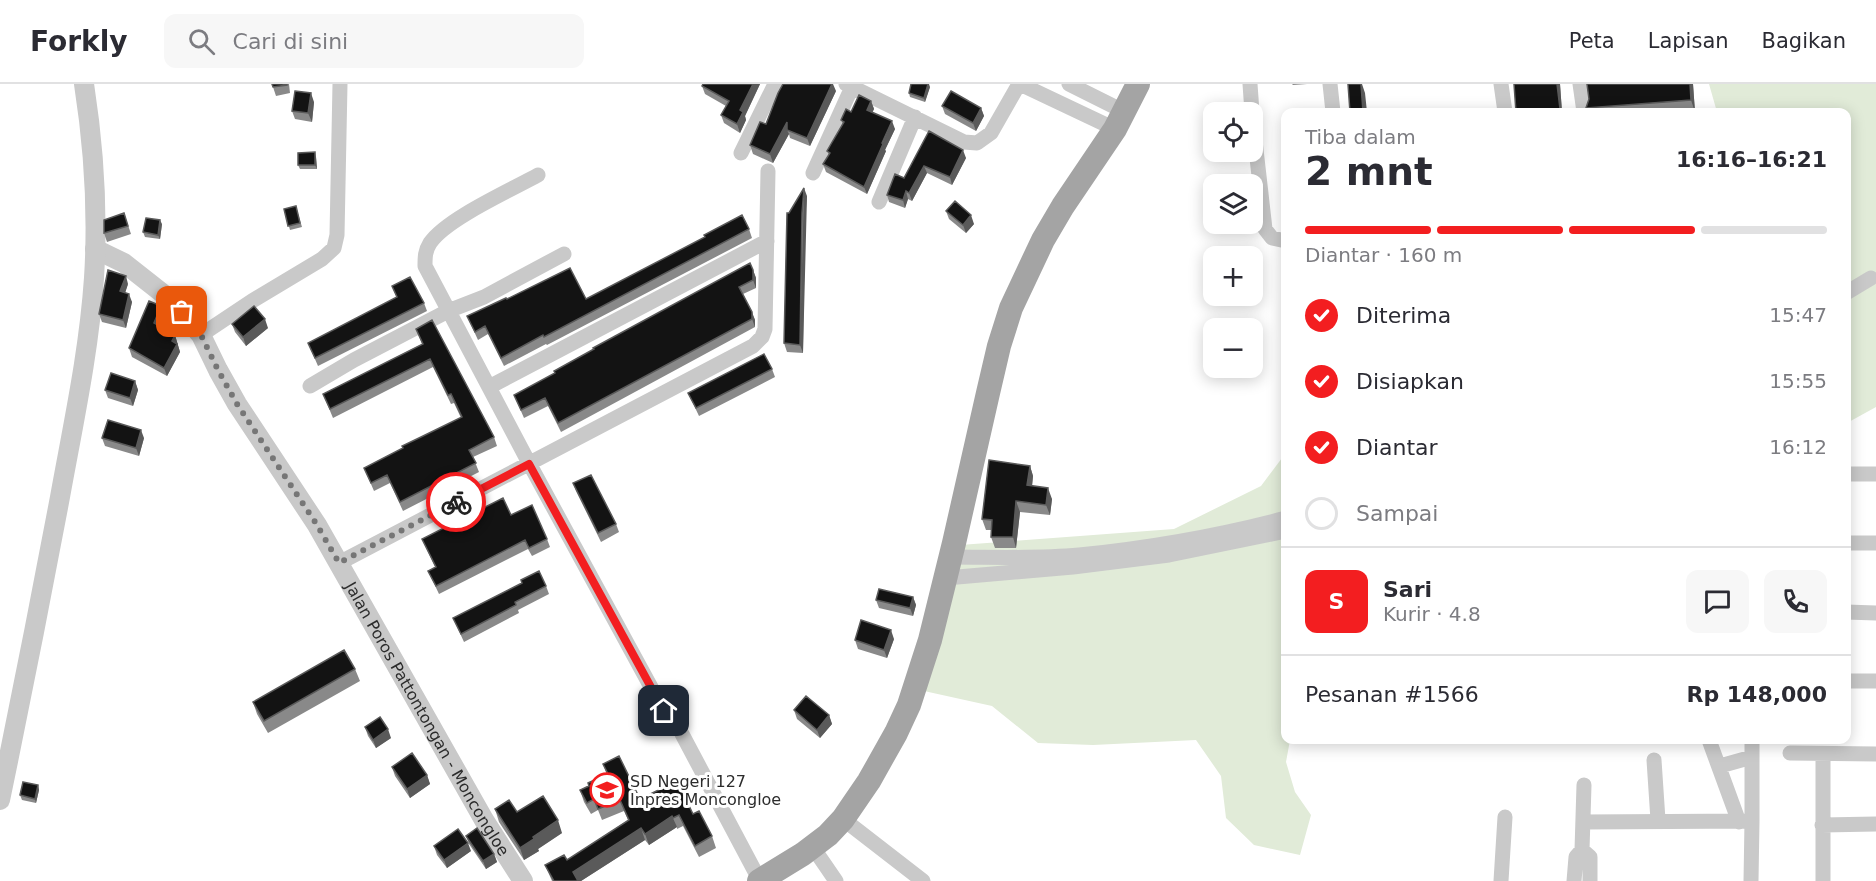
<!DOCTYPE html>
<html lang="id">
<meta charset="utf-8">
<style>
body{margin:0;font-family:"DejaVu Sans",sans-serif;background:#f7f7f7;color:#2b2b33;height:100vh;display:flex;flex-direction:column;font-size:22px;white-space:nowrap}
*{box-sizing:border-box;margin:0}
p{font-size:20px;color:#7c7c81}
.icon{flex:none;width:33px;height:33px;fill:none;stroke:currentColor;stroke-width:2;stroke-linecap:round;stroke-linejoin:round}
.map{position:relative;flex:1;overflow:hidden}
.panel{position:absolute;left:1281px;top:24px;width:570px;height:636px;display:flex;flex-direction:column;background:#fff;border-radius:12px;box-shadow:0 3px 15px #0003}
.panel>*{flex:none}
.tools{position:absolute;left:1203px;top:18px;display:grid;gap:12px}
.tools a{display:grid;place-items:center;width:60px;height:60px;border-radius:12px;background:#fff;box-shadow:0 3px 15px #0003;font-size:30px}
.pin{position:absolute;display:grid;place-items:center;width:51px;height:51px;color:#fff;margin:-26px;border-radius:12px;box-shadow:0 3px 9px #0006}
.courier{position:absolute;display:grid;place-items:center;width:60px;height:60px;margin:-30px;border:4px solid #f31e20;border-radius:50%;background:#fff;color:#222;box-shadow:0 2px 8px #0007}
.head em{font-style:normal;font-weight:700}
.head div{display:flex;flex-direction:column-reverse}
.head{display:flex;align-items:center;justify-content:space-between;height:102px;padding:0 24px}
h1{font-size:39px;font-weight:700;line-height:45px}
.bar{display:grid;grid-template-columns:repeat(4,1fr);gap:9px 6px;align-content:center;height:72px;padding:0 24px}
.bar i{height:8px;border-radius:4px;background:#e1e1e2}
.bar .active{background:#f31e20}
.bar p{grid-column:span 4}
.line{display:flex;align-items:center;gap:15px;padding:0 24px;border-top:2px solid #e1e1e2}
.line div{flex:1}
.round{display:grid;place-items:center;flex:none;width:63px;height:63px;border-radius:12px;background:#f7f7f7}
ol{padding:0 24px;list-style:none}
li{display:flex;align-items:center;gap:18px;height:66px}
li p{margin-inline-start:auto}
li .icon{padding:6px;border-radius:50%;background:#f31e20;color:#fff;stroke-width:4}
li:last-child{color:#7c7c81}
li i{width:33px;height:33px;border:3px solid #e1e1e2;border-radius:50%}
header{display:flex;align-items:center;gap:36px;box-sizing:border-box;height:84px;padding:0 30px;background:#fff;border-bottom:2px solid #e1e1e2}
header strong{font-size:28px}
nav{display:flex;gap:33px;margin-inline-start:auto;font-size:21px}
.search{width:420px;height:54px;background:#f7f7f7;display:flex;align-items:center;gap:15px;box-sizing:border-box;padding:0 21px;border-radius:12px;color:#7c7c81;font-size:22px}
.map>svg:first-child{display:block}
.green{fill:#e1ebd8}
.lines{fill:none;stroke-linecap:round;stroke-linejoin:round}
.minor{stroke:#c9c9c9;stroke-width:15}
.tertiary{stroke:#c9c9c9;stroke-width:20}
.primary{stroke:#a4a4a4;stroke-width:24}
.wall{fill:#898989}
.shaded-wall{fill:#5a5a5a}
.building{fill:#131313;stroke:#5a5a5a;stroke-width:1.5}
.done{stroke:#767676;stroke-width:6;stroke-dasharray:0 10.8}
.route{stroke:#f31e20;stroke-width:8}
.labels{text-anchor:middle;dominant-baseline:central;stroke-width:6;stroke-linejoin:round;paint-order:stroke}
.street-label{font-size:16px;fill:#2c2c2c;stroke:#fff}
.poi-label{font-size:16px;fill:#2c2c2c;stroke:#fff;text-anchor:start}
</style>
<header>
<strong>Forkly</strong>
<div class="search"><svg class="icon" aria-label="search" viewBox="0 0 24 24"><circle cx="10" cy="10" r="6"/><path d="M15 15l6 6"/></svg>Cari di sini</div>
<nav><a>Peta</a><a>Lapisan</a><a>Bagikan</a></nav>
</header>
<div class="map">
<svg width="1876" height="797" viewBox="0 0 1876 797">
<rect width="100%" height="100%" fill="#fff"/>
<path class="green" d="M1709,0H1876V323L1847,339L1846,28H1717Z
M1285,370L1286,656H1290L1286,678L1295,708L1311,731L1300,771L1254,761L1226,734L1221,692L1196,656L1093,661L1038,659L992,622L915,605L946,462L1174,445L1261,402Z"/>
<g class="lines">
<path class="minor" d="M846,0L964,58L977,59L991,49L1019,0
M1020,0L1115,45
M1069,0L1125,28
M1250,0L1252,28
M1330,0L1333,28
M1501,0L1505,28
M1580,0L1584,28
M1252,30L1265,145L1272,154L1286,157
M741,69L775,0
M813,89L852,3
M538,91C511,106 446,135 430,159C425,167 425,173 425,182L529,379L664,627
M879,118L915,33
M1846,209L1871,194
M201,251L252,217L322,175L334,164L337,151L340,0
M310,302L354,276L448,227L484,213L564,170
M489,303L767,157
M1846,390H1876
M1846,459H1876
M951,473C993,473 1036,475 1079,471C1148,464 1218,452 1286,434
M339,479L753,262L762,253L765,245L768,87
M946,494L1073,483L1169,471L1286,447
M1846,528L1876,529
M1846,597H1876
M682,650L760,797
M1709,656L1739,738
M1752,656V737
M1790,669L1876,670
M1654,676L1658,736
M1720,682L1752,673
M843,735L923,797
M1583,738L1752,737L1751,797
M1822,741L1876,740
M812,762L836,797
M1582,766L1590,773V797
M1501,797L1505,733
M1574,797L1576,773L1582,766L1584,701
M1823,797V670"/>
<g class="tertiary">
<path id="s1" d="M95,165L124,179L171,216L201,251L218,286L237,320L317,441L484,736L523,797"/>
<path d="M0,716C21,615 41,514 60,413C73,341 89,268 94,194C98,130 94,64 84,0"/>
</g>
<path class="primary" d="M759,797L803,770L828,751L843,735L869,697L896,649L909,621L930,556L954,459L988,309L999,262L1011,224L1043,156L1063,122L1115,45L1138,0"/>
</g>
<path class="wall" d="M272,0H289L290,9L276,12Z
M703,0H760L745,32L746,36L740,49L724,39L721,31L726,22L705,10L702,2Z
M1292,0H1307L1293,1Z
M1560,0L1562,28H1516Z
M1587,0H1693L1695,28H1588L1586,24L1589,15Z
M930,3L925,18L910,13L909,9Z
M836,7L810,62L790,54L789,50L773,79L753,70L750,61L766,40Z
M871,17L874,25L872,28L895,45L885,66L886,67L867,110L826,88L823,80L829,71L827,67L843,40L841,36L851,28Z
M314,18L312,38L295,35L292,27Z
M942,22L981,24L984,32L976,47L945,30Z
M929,47L966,74L952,101L927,89L912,117L908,115L905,124L889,118L887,111L904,94Z
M316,73L317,85H300L298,81Z
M807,112L805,137L803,269L787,268L784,259L789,129Z
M284,125L297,126L302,143L290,146Z
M946,127L974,140L966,149L949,135Z
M124,129L131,150L107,158L104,149Z
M162,140L160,155L145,153L143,148Z
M749,145L752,154L547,261L546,260L504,282L488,250L478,256L467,232L507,215H586Z
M753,186L756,194V204L743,210L755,236V243L561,348L548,322L524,334L514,311Z
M128,200L125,209L132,218L126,244L102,238L99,230Z
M392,202L424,219L427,227L318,282L308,259L397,214Z
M164,231L159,242L175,251L180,268L167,292L132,273L129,264Z
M232,240L268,244L246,262L235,248Z
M416,245L494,353L497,362L473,373L479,388L403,427L390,399L374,407L364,384L461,334L454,319L451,320L433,283L333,334L323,310L422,260Z
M772,285L775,293L699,332L688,309Z
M135,297L138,306L133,322L108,314L105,306Z
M102,354H144L139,372L105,362Z
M1030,382L1033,392L1032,402L1052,415L1050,431L1020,428L1016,464H995L991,453V446H986L982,435Z
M573,399L616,440L619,448L601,458L576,407Z
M511,431L547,455L550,463L532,472L528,465L439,510L428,487L435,483L422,455Z
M546,502L549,510L518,526L519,529L464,558L453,534Z
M913,513L916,521L913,532L879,524L876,516Z
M894,555L887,574L858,565L855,556Z
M355,585L360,597L268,649L257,630L253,618Z
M794,626L829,631L832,640L820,654L797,635Z
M365,643L391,654L376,664L368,652Z
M603,680L640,715L693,730L712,752L716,764L699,773L683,742L677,745V743L649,761L645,756L581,797H552L545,781L567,776L628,736L624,727L602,736L598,726L591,730L584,718L580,706L607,691Z
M392,683L427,691L430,700L410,714L395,692Z
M38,701L39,706L36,719L22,716L20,711Z
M495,725L517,728L562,749L538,765L539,767L524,776L499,738Z
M466,752L494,770L497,778L486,785L469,760Z
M434,762L471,767L447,784L437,771Z"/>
<path class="shaded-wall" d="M753,0H760L745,32L746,36L740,49L737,40L740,26Z
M832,0H833L836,7L810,62L807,54Z
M928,0H929L930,3L925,18L924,14Z
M1361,0H1362L1365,9L1367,28H1363Z
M1557,0H1560L1562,28H1561L1560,25Z
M1690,0H1693L1695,28L1691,16Z
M311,9L314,18L312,38L308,29Z
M871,17L874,25L870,34L867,26Z
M981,24L984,32L976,47L973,39Z
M892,37L895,45L885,66L886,67L867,110L864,103Z
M787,38V46L789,50L773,79L770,70Z
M963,66L966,74L952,101L950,93Z
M315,68L316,73L317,85L315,81Z
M924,82L927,89L912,117L909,109Z
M804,104L807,112L803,269L800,261Z
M906,107L908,115L905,124L903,116Z
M971,131L974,140L966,149L963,141Z
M160,136L162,140L160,155L158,151Z
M753,186L756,194V204L753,196Z
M126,192L128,200L123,215L120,207Z
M129,210L132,218L126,244L123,236Z
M161,222L164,231L157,247L154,239Z
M752,228L755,236V243L752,235Z
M265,235L268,244L246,262L243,253Z
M175,251L180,268L167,292L164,284L172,257Z
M135,297L138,306L133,322L130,314Z
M141,346L144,354L139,372L136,364Z
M1030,382L1033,392L1031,412L1027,401Z
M1048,404L1052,415L1050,431L1046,421Z
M1016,417L1020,428L1016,464L1013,453Z
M913,513L916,521L913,532L910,524Z
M891,546L894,555L887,574L884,566Z
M829,631L832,640L820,654L817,646Z
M388,645L391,654L376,664L373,656Z
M427,691L430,700L410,714L407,705Z
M38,701L39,706L36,719L35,715Z
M672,732L677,743L649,761L645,750Z
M558,736L562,749L538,765L539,767L524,776L520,764L533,753Z
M641,744L645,756L581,797H577L573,788Z
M468,759L471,767L447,784L444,776Z
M494,770L497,778L486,785L483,777Z"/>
<path class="building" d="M272,0H287V1L273,3Z
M703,0H753L740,26L743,28L737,40L721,31L729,17L702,2Z
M783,0H832L807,54L787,46V38L770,70L750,61L760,38L766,40L778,9Z
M911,0H928L924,14L909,9Z
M1348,0H1361L1363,28H1350Z
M1514,0H1557L1560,25L1528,28H1516Z
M1587,0H1690L1691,16L1586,24L1589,15Z
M295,7L311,9L308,29L292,27Z
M951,7L981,24L973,39L942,22Z
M859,11L871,17L867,26L892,37L882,59L883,60L864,103L823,80L830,69L827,67L831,60L844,38L841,36L846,25L851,28Z
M929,47L963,66L950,93L924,82L909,109L906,107L903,116L887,111L895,90L904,94Z
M315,68V81H298V69Z
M804,104L802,129L800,261L784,259L787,129H789Z
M955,117L971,131L963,141L946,127Z
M296,122L300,139L288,142L284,125Z
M124,129L128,142L104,149V136Z
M742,131L749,145L544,253L543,251L501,274L485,242L475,248L467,232L506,214L507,215L570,184L586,215L705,153L704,151Z
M146,134L160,136L158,151L143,148Z
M750,179L753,186V196L739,203L752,228V235L558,339L545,314L521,326L514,311L555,289L554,287L594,265L593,264Z
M108,186L126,192L120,207L129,210L123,236L99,230Z
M410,193L424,219L315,274L308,259L397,213L392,202Z
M149,217L161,222L154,239L175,251L172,257L177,260L164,284L129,264Z
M254,222L265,235L243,253L232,240Z
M432,236L494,353L469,366L476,379L400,418L387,391L371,399L364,384L403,364L402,362L421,353L462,333L451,310L448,311L430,275L330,325L323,310L423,260L416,245Z
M764,270L772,285L696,324L688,309Z
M111,289L135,297L130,314L105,306Z
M108,336L141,346L136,364L102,354Z
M989,376L1030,382L1027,401L1048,404L1046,421L1016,417L1013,453H991L992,436L982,435Z
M591,391L616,440L598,449L573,399Z
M503,414L511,431L532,421L547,455L529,464L525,456L436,502L428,487L436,483L422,455Z
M539,487L546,502L515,518L516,521L461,550L453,534L522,499L521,496Z
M879,505L913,513L910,524L876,516Z
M861,536L891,546L884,566L855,556Z
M344,566L355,585L264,637L253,618Z
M806,612L829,631L817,646L794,626Z
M380,633L388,645L373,656L365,643Z
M412,669L427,691L407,705L392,683Z
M619,672L640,715L677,697L693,730L699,727L712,752L695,762L679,731L673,734L672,732L645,750L641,744L573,788L578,797H554L545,781L564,771L567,776L629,736L620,716L598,725L594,715L587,719L580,706L589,702L588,699L608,690L603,680Z
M23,698L38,701L35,715L20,711Z
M543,712L558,736L533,753L534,755L520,764L495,725L509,716L517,728Z
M477,744L494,770L483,777L466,752Z
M458,745L468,759L444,776L434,762Z"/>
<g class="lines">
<path class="done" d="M182,228L201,251L218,286L237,320L317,441L339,479L456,418"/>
<path class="route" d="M456,418L529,380L664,627"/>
</g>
<defs>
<g id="school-ring" transform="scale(1.725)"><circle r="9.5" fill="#fff" stroke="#f31e20" stroke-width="1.5"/><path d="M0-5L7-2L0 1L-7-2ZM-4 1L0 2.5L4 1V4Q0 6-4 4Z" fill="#f31e20"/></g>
</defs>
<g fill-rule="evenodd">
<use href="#school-ring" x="607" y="706"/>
</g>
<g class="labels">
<g class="street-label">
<text stroke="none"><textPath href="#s1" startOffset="584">Jalan Poros Pattontongan - Moncongloe</textPath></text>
</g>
<g class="poi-label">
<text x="630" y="697">SD Negeri 127<tspan x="630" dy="18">Inpres Moncongloe</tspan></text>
</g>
</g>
</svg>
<div class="tools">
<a><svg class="icon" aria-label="locate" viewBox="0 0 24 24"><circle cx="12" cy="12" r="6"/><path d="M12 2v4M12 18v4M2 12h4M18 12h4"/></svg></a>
<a><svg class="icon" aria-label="layers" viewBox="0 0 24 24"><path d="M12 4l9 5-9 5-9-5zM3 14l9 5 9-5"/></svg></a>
<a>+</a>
<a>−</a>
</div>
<div class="pin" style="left:182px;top:228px;background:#ea580c"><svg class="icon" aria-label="bag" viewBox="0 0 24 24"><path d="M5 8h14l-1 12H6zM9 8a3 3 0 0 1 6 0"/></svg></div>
<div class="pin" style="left:664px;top:627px;background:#1f2937"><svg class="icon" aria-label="home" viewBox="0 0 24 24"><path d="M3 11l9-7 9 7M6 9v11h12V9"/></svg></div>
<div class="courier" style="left:456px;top:418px"><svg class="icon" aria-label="bike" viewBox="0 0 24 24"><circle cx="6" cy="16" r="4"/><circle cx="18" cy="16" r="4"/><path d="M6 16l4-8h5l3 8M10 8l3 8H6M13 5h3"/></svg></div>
<section class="panel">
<div class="head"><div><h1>2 mnt</h1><p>Tiba dalam</p></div><em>16:16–16:21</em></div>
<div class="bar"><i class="active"></i><i class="active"></i><i class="active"></i><i></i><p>Diantar · 160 m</p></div>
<ol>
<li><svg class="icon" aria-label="check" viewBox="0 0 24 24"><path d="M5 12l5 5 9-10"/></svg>Diterima<p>15:47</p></li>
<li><svg class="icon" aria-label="check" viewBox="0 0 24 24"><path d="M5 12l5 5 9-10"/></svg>Disiapkan<p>15:55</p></li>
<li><svg class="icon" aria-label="check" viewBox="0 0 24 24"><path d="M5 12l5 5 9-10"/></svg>Diantar<p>16:12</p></li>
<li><i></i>Sampai</li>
</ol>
<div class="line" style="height:108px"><b class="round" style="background:#f31e20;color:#fff">S</b><div><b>Sari</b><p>Kurir · 4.8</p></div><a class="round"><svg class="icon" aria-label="chat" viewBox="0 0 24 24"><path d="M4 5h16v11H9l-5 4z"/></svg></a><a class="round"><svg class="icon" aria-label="phone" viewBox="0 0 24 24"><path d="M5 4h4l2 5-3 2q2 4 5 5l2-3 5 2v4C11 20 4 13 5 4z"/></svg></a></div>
<div class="line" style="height:78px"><div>Pesanan #1566</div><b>Rp 148,000</b></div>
</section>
</div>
